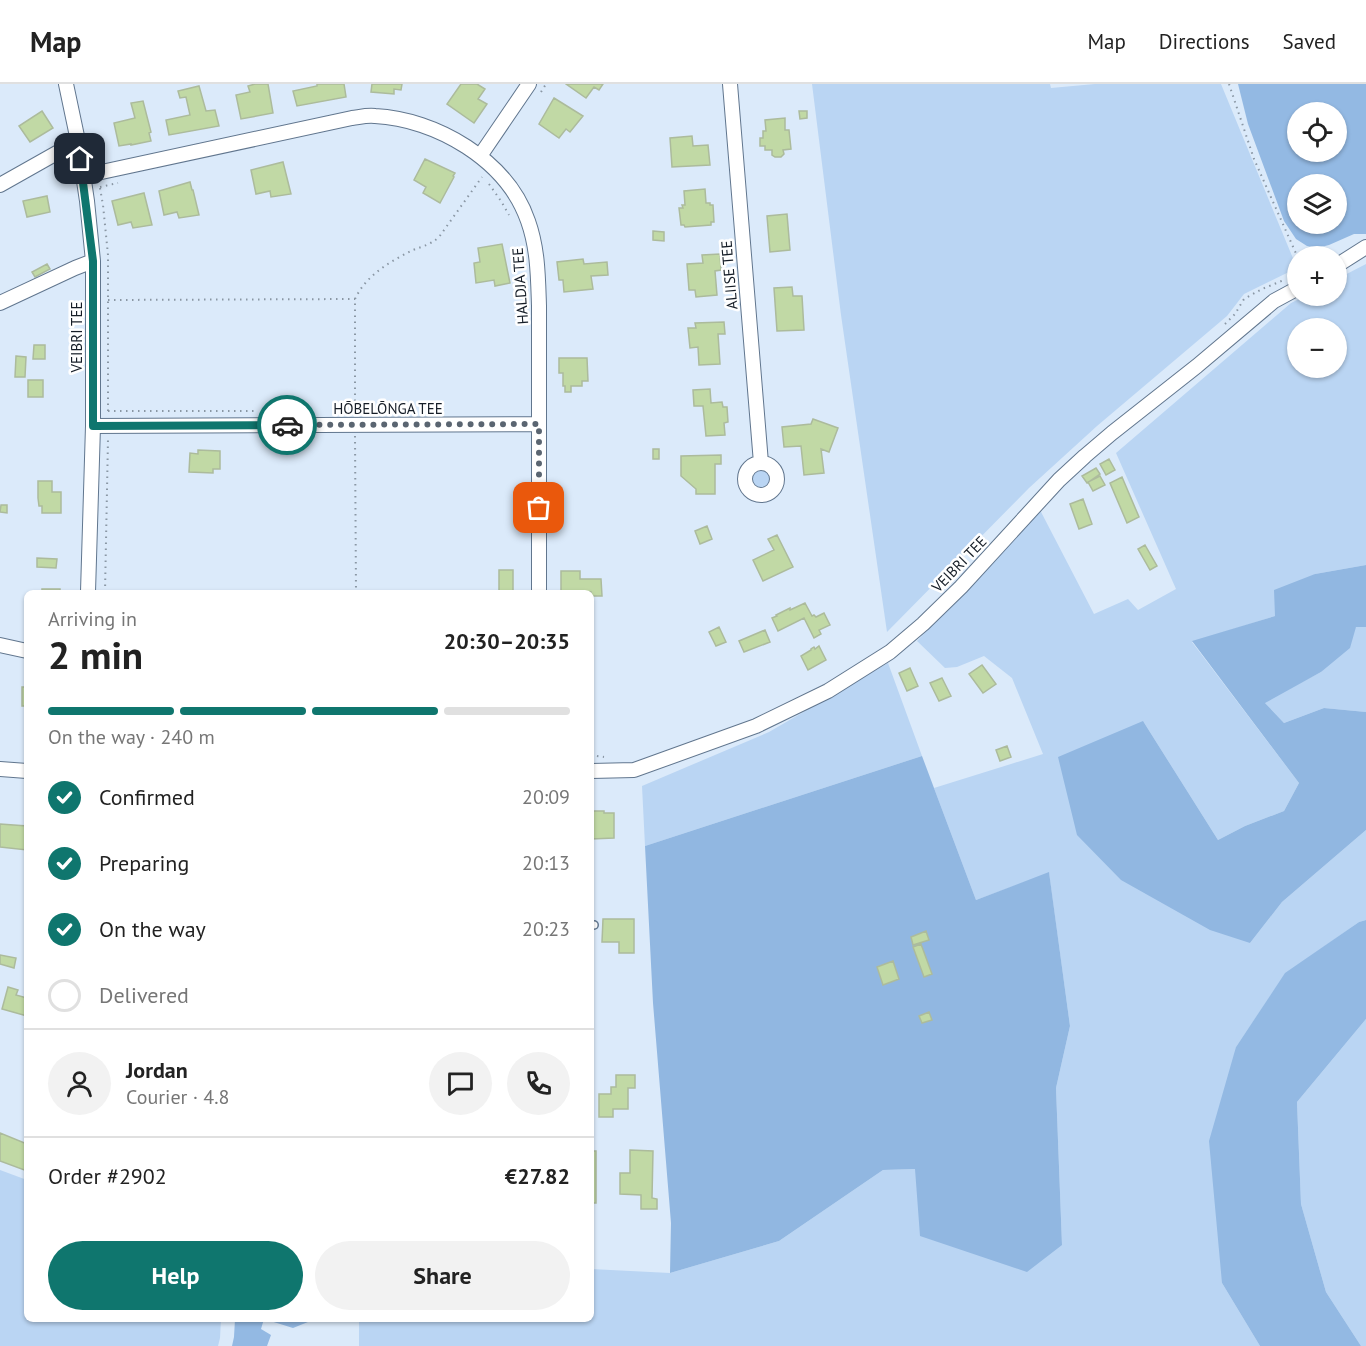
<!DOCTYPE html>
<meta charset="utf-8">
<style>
body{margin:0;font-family:"PT Sans",sans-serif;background:#f2f2f2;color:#222;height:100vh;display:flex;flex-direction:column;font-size:22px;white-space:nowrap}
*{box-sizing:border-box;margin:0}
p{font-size:20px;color:#767676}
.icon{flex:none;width:33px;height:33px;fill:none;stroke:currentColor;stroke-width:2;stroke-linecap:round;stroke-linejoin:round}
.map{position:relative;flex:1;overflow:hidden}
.side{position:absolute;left:24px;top:506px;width:570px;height:732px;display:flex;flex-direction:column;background:#fff;border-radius:9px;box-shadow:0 2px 4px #0004}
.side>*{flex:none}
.tools{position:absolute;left:1287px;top:18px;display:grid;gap:12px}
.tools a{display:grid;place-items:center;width:60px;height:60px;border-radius:50%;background:#fff;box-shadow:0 2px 4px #0004;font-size:30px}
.pin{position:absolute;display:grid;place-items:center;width:51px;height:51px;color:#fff;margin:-26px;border-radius:12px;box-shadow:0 3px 9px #0006}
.courier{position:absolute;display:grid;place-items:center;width:60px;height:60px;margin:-30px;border:4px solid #0f766e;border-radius:50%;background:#fff;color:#222;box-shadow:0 2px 8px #0007}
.headline em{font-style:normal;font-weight:600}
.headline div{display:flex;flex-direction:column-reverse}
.headline{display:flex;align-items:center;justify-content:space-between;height:102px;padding:0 24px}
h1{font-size:39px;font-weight:600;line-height:45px}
.bar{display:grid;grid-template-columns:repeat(4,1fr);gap:9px 6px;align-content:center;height:72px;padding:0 24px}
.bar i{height:8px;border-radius:4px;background:#e0e0e0}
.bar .current{background:#0f766e}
.bar p{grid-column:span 4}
.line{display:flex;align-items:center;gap:15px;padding:0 24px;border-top:2px solid #e0e0e0}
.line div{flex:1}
.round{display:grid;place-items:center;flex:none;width:63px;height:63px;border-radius:32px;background:#f2f2f2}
ol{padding:0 24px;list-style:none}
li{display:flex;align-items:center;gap:18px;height:66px}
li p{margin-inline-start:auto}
li .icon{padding:6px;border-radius:50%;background:#0f766e;color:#fff;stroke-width:4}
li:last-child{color:#767676}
li i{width:33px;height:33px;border:3px solid #e0e0e0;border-radius:50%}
.cta{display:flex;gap:12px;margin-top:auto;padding:12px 24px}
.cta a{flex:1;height:69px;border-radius:36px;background:#0f766e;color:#fff;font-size:24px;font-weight:600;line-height:69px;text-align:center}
.cta a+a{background:#f2f2f2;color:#222}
header{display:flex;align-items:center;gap:36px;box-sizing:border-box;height:84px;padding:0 30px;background:#fff;border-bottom:2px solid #e0e0e0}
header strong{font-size:28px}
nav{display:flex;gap:33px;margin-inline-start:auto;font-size:21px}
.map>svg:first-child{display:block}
.green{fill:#bad5f3;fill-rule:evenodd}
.forest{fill:#91b7e1}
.water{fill:#93b9e3;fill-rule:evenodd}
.building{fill:#c1d9a5;stroke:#acbb9c;stroke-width:1.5}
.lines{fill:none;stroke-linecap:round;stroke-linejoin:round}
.service-casing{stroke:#61768e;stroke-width:10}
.minor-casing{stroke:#61768e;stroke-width:16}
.path{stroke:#8a97a4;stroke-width:2;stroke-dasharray:1.5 4.5;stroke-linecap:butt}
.service{stroke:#fff;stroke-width:7}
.minor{stroke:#fff;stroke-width:14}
.done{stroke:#5a6571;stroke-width:6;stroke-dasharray:0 10.8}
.route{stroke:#0f766e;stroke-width:8}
.labels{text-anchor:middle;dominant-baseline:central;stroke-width:5;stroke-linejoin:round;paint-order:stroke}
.street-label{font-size:15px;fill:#151d27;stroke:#fff}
</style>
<header>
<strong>Map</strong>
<nav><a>Map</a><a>Directions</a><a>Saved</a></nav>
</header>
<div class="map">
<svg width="1366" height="1262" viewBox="0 0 1366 1262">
<rect width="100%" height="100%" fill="#dbeafa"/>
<path class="green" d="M812,0H1050L1051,4L1095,0H1221L1297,184L1244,210L1227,232L1097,342L1029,404L887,548L841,231Z
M1366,180V481L1315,490L1275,532L1192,558L1299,699L1284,727L1245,742L1218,756L1143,637L1250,859L1282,818L1366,746V836L1359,838L1285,890L1236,963L1222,1199L1260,1262H359V1235L591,1234V1185L670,1189L779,1157L883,1086L915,1085L1062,1161L1056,1004L1070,942L1049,789L976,816L934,704L1043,670L1012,594L984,572L957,583L945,584L917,557L1040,426L1094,530L1128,515L1138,526L1176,505L1116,369L1291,219L1305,212H1336L1337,195ZM1298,244H1336V284H1298Z
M749 396a12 12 0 1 1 24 0a12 12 0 1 1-24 0Z
M1356,543H1366V628L1324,624L1284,639L1264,618L1321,588Z
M888,579L922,672L645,762L642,702L769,648Z
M1366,935V1262H1361L1326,1208L1301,1120L1297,1018Z
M0,1086L27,1096V1234L221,1235L220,1254L218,1262H0Z"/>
<path class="forest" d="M1366,481V543H1356L1350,564L1321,588L1265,619L1284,639L1324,624L1366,628V746L1282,818L1250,859L1210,846L1121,796L1077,751L1058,673L1143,637L1218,756L1245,742L1284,727L1299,699L1192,557L1275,532L1274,506L1315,490Z
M922,672L976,816L1049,788L1070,942L1056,1004L1062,1161L1027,1188L920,1152L915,1085L883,1086L779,1157L670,1189L671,1139L653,919L645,762Z"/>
<path class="water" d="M1238,0H1366V150H1354L1329,161L1317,164L1307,162L1296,155L1284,137L1248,40ZM1298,28H1336V68H1298ZM1298,100H1336V140H1298Z
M1366,836V935L1297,1018L1301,1120L1326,1208L1361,1262H1260L1222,1199L1209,1057L1236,963L1285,889L1359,838Z
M235,1235V1234L309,1235L308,1238L293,1244L264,1235L261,1245L271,1251L267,1262H232L234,1253Z"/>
<path class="building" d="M255,0H268L273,29L241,35L236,11L250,8L248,2Z
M317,0H344L346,13L297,22L293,7L317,2Z
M372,0H402L401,6L394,5V10L371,8Z
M461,0H477L485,5L478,15L487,20L474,39L447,20Z
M566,0H603L599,6L594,3L586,14Z
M199,2L206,27L215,26L219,42L169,51L166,36L190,31L186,13L180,14L178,7Z
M554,14L583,32L570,48L566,45L559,54L539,40Z
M143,17L151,48L149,49L151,57L131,61V60L119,62L114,39L135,34L131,19Z
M42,27L53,44L30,58L19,42Z
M799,27H807V34L800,35Z
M785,34V46H789L791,65L783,66L784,70L781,73H775L772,71V66H765V62H760V54H763V47H766L765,36Z
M692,52L693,62L708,61L710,81L672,83L670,54Z
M425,75L455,89L453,92L454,93L440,119L423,109L426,103L414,96Z
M283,78L291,110L271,113L270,107L256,110L251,86Z
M190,98L192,106H193L199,131L179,134L177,128L164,131L159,107Z
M705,105L706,119H710V121H713L714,138H711V141L685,143L684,141H681L679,124H683L682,121H685L684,107Z
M144,109L152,141L133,144L131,138L118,141L112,117Z
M47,112L50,128L27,133L23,117Z
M787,130L790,166L770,168L767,132Z
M653,147L664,148V157L653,156Z
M502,160L510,199L495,202L494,196L476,199L474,179L480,178L478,164Z
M720,170L721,186L715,187L717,211L696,213L695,206H689L687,180L703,179L702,171Z
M583,175L584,180L607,178L608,191L591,192L593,205L564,208L563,196H559L557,178Z
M47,180L50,185L35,193L32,188Z
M792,203L793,212H802L804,246L777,247L774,204Z
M724,238L725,250H718L720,280L699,281L698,263L690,264L688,244H696L695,239Z
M34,261H45V275H33Z
M16,272L26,273L25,293H15Z
M559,274H587L588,297H582V302H571V308H565V302H563V289H559Z
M28,296H43V313H28Z
M710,305L711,319L722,318L723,323H727L728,338L724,339L725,351L706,352L703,322H694L693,306Z
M813,335L838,344L829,368L821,365L824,389L804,391L801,362L784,363L782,343L811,340Z
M653,365H659V375H653Z
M198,366L220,367V385H213V389L189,388L190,369L198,370Z
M721,371V380H715V410H696V405L681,392V372Z
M1109,375L1115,386L1106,391L1100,380Z
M1096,384L1100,390L1087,399L1082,392Z
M1100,392L1105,401L1093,407L1088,398Z
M1122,393L1139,433L1127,439L1110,399Z
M38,397H52V408H61V429H42V422H39L38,414Z
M1083,415L1092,440L1079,445L1070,420Z
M1,421H7V429L0,428Z
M707,442L712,455L700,460L695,447Z
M777,451L793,483L763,497L753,476L774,466L768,455Z
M1145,461L1157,482L1150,486L1138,465Z
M37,474L57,475L56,484L37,483Z
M499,486H513V508H499Z
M561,487H580V495H601L602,512H591V508H561Z
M42,505H60V508H42Z
M805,519L812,532L814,531L816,533L824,529L830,541L819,546L821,550L814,554L804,534L778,547L772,534L777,532L776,531L790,524V526Z
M719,543L726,558L716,562L709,548Z
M765,546L770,558L744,568L739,557Z
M819,562L826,576L808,586L801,572L811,566V565L814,563L815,565Z
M982,581L996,600L983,609L969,590Z
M910,584L918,602L907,607L899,589Z
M942,594L951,612L939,617L930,599Z
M22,603H27V622H22Z
M1007,662L1011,673L1000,677L996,666Z
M591,727H604V729H614V754L591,755Z
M0,740L27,742V766L0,763Z
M603,835H634V869H619V858H602Z
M926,847L929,856L913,861L911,853Z
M921,860L932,890L924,893L913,863Z
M0,871L16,874L14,884L0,880Z
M893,877L899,895L883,901L877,883Z
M8,903L18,906L16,911L27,914V932L2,925Z
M929,928L932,936L922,939L919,932Z
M616,991H635V1004H628V1025H613V1033H599V1010H611V1003H616Z
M0,1049L27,1060V1087L0,1077Z
M630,1066L653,1067L652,1114L657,1115V1125H641V1111L620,1110V1089H630Z
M591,1067H596V1119H591Z"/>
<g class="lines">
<g class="service-casing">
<path id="service" d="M591,841H594"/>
</g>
<g class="minor-casing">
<path id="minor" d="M66,0L78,57L87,117L93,177V342L88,508
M730,0L761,379
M480,72L529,0
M83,92L352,34C360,33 367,31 375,32C436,35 507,76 528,137C538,165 538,193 539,222C539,245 539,267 539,290C539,363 539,436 539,508
M0,101L78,57
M1336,182L1366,163
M0,219L75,184L93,177
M93,342L539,340
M745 395a16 16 0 1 1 32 0a16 16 0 1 1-32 0Z
M0,561L27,567
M0,685L27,687
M591,687L634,686L756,642L828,607L890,568L923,540L961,503L1059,396L1085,372L1112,349L1197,282L1274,217L1298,204"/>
</g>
<path class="path" d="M1229,0L1254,75L1298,174
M541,8L546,0
M489,100L501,117L509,131
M100,103L118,99
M100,104L103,121L108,171V329
M108,216L355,215
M1225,240L1235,230L1244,215L1262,205L1284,196
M108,327H258
M355,329V215C366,191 391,177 413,166C423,162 430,161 439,153L482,93
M355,352L356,508
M105,508L108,355
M591,671L604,673"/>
<use href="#service" class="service"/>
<use href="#minor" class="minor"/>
</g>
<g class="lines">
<path class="done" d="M287,341L539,340V424"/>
<path class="route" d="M80,75L93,177V342L287,341"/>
</g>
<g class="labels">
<g class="street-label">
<text transform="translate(729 191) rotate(-95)">ALIISE TEE</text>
<text transform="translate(520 202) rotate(-94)">HALDJA TEE</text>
<text transform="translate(76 253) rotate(-90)">VEIBRI TEE</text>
<text x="388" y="324">HÕBELÕNGA TEE</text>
<text transform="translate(959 480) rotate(-46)">VEIBRI TEE</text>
</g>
</g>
</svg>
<div class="tools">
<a><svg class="icon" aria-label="locate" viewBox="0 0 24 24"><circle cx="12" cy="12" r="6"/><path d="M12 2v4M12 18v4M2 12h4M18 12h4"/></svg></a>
<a><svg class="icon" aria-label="layers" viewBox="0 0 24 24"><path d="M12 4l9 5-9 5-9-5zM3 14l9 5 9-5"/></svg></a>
<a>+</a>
<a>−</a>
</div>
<div class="pin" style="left:539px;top:424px;background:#ea580c"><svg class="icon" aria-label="bag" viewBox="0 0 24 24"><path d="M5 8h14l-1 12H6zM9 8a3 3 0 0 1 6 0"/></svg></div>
<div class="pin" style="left:80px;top:75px;background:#1f2937"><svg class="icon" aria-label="home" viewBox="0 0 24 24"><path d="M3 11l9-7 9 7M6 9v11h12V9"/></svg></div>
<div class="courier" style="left:287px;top:341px"><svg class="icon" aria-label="car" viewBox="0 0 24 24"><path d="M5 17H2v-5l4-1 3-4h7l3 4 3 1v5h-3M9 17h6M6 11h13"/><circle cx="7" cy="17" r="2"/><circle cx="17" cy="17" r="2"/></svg></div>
<section class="side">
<div class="headline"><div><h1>2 min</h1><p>Arriving in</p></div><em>20:30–20:35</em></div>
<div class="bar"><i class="current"></i><i class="current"></i><i class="current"></i><i></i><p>On the way · 240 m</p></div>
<ol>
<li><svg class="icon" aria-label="check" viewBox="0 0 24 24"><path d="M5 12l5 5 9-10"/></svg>Confirmed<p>20:09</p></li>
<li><svg class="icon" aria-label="check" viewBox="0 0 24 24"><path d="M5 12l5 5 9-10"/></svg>Preparing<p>20:13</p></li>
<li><svg class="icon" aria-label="check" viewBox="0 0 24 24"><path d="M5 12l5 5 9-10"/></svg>On the way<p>20:23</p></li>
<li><i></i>Delivered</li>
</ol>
<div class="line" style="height:108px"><a class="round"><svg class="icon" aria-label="person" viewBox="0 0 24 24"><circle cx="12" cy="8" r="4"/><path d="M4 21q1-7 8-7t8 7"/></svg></a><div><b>Jordan</b><p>Courier · 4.8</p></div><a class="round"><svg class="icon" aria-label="chat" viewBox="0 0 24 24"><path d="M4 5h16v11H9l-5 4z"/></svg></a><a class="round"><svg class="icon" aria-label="phone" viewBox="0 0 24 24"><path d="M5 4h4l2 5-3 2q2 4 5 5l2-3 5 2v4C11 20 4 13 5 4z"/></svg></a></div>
<div class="line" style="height:78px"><div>Order #2902</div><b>€27.82</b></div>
<div class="cta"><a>Help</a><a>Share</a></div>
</section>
</div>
